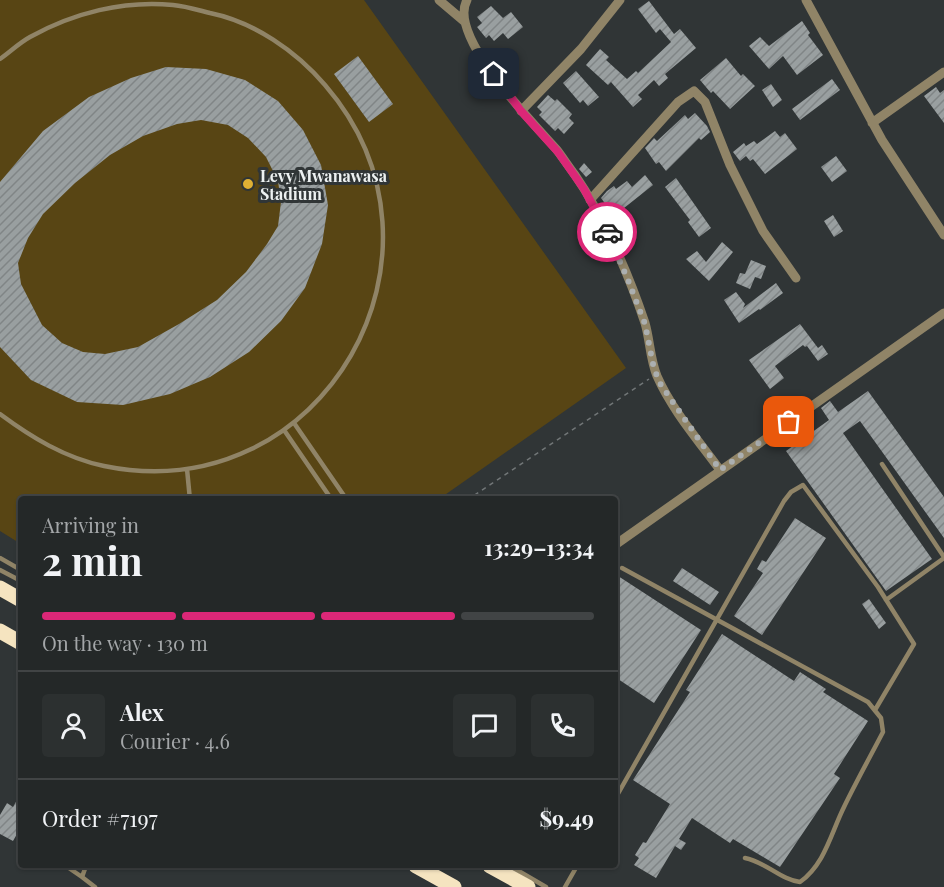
<!DOCTYPE html>
<meta charset="utf-8">
<style>
body{margin:0;font-family:"Playfair Display",serif;background:#2c3030;color:#f1f3f6;height:100vh;display:flex;flex-direction:column;font-size:22px;white-space:nowrap}
*{box-sizing:border-box;margin:0}
p{font-size:20px;color:#a3a6a8}
.icon{flex:none;width:33px;height:33px;fill:none;stroke:currentColor;stroke-width:2;stroke-linecap:round;stroke-linejoin:round}
.map{position:relative;flex:1;overflow:hidden}
.side{position:absolute;left:18px;top:496px;width:600px;height:372px;display:flex;flex-direction:column;background:#242828;border-radius:6px;box-shadow:0 2px 4px #0004,0 0 0 2px #414445}
.side>*{flex:none}
.pin{position:absolute;display:grid;place-items:center;width:51px;height:51px;color:#fff;margin:-26px;border-radius:12px;box-shadow:0 3px 9px #0006}
.courier{position:absolute;display:grid;place-items:center;width:60px;height:60px;margin:-30px;border:4px solid #db2777;border-radius:50%;background:#fff;color:#222;box-shadow:0 2px 8px #0007}
.summary em{font-style:normal;font-weight:700}
.summary div{display:flex;flex-direction:column-reverse}
.summary{display:flex;align-items:center;justify-content:space-between;height:102px;padding:0 24px}
h1{font-size:39px;font-weight:700;line-height:45px}
.bar{display:grid;grid-template-columns:repeat(4,1fr);gap:9px 6px;align-content:center;height:72px;padding:0 24px}
.bar i{height:8px;border-radius:4px;background:#414445}
.bar .active{background:#db2777}
.bar p{grid-column:span 4}
.line{display:flex;align-items:center;gap:15px;padding:0 24px;border-top:2px solid #414445}
.line div{flex:1}
.round{display:grid;place-items:center;flex:none;width:63px;height:63px;border-radius:6px;background:#2c3030}
.map>svg:first-child{display:block}
.grass{fill:#584514}
.building{fill:url(#building-hatch);fill-rule:evenodd}
.lines{fill:none;stroke-linecap:round;stroke-linejoin:round}
.path{stroke:#717677;stroke-width:1.5;stroke-dasharray:4.5 4.5;stroke-linecap:butt}
.service{stroke:#908467;stroke-width:4.5}
.minor{stroke:#908467;stroke-width:9}
.trunk{stroke:#f5e4c0;stroke-width:15}
.done{stroke:#abafb0;stroke-width:6;stroke-dasharray:0 10.8}
.route{stroke:#db2777;stroke-width:8}
.poi-dot{fill:#dfb034;stroke:#303536;stroke-width:2}
.labels{text-anchor:middle;dominant-baseline:central;stroke-width:6;stroke-linejoin:round;paint-order:stroke}
.poi-label{font-size:16px;font-weight:bold;fill:#edf1f1;stroke:#303536;text-anchor:start}
</style>
<div class="map">
<svg width="944" height="887" viewBox="0 0 944 887">
<defs>
<pattern id="building-hatch" width="6" height="6" patternUnits="userSpaceOnUse" patternTransform="scale(1.5)"><rect width="6" height="6" fill="#999fa0"/><path d="M-1 1l2-2M0 6l6-6M5 7l2-2" fill="none" stroke="#808586"/></pattern>
</defs>
<rect width="100%" height="100%" fill="#303536"/>
<path class="grass" d="M0,0H364L626,368L439,499L21,500V544L0,531Z"/>
<path class="building" d="M649,1L674,34L680,29L696,48L665,74L668,78L659,86L654,80L638,95L642,99L633,107L611,82L608,85L586,65L600,49L609,57L606,60L627,79L636,71L638,73L671,42L660,29L656,33L638,9Z
M491,6L503,18L511,12L523,27L508,39L503,33L494,41L489,35L486,38L477,27L482,23L477,17Z
M802,21L810,33L808,35L823,55L797,75L783,56L769,69L749,46L760,37L769,46Z
M358,56L393,104L369,122L334,74Z
M726,58L741,76L743,74L755,86L730,109L713,91L711,93L700,80Z
M166,67L206,69L245,80L278,101L303,130L321,165L328,205L322,244L305,288L281,321L249,352L210,377L170,394L123,405L77,402L31,380L0,347V182L43,131L89,97L131,78ZM201,120L228,125L248,138L266,157L278,181L281,202L278,226L267,244L246,272L217,300L179,324L138,347L105,354L83,352L62,343L42,325L21,284L18,263L28,238L43,214L75,183L110,155L143,136L177,124Z
M576,71L599,97L588,106L583,100L580,103L563,83Z
M832,79L840,90L800,120L792,109Z
M771,84L782,100L773,107L762,90Z
M936,87L940,93L944,90V123L924,96Z
M548,95L555,101L557,99L572,114L569,118L574,123L564,134L558,128L555,131L539,115L542,112L537,107Z
M695,113L707,126L710,132L701,140L699,138L666,171L659,162L656,164L645,148L654,138L657,141L685,115L688,119Z
M775,131L780,137L785,133L797,149L765,174L753,159L750,161L746,156L740,161L733,152L744,143L746,146L754,141L757,144Z
M836,156L847,171L832,182L821,167Z
M584,163L592,172L586,177L579,169Z
M645,175L653,185L614,216L601,198L607,191L614,186L616,189L627,181L632,187Z
M676,178L711,228L699,237L688,222L690,220L665,187Z
M833,215L843,231L834,237L824,221Z
M722,242L733,252L709,281L686,259L697,251L706,262Z
M751,260L766,266L761,279L755,277L750,289L736,283L740,273L745,274Z
M776,283L783,293L760,310L759,309L739,323L724,300L736,292L745,304L743,308Z
M800,324L818,348L822,345L828,354L818,361L807,346L805,347L803,345L775,366L784,378L770,389L749,360Z
M868,391L944,497V538L860,421L843,433L932,559L886,591L786,451L829,420L821,408L830,401L838,412Z
M795,518L826,538L762,635L734,616L763,573L757,569L762,560L766,562Z
M682,568L719,592L710,605L673,581Z
M615,574L701,630L654,703L615,677Z
M869,599L886,623L879,629L862,604Z
M722,634L794,681L800,672L826,689L823,692L868,721L834,774L840,778L780,867L733,839L730,843L692,818L679,839L686,843L681,850L675,846L656,878L634,865L639,858L635,855L643,842L646,843L670,804L633,780L690,692L686,690Z
M21,793V827L13,841L0,834V815L7,803L13,807Z"/>
<g class="lines">
<path class="path" d="M467,500L649,379"/>
<path class="service" d="M0,59C10,52 19,43 30,37C73,13 124,0 173,5C185,6 198,10 210,13C254,22 296,51 325,85C470,253 323,511 104,466C65,458 31,437 0,414
M294,423L347,500
M284,430L332,500
M882,464L944,557
M187,469L190,500
M0,558L21,570
M622,568L868,702L881,718L883,732C870,757 856,782 844,807C831,833 825,864 800,882C781,880 766,862 745,858
M0,570L21,581
M886,600L944,558
M615,799L784,501L791,492L803,485L878,587L914,644L875,710
M66,866L82,877
M86,866L82,877L95,887
M510,866L546,887
M565,887L577,866"/>
<path class="minor" d="M439,0L465,22
M467,0C447,36 533,123 557,150C563,158 569,167 575,175C604,217 629,275 645,323C650,340 650,359 657,376C672,410 698,440 720,470
M806,0L882,140L944,235
M521,111L581,49L620,0
M872,123L944,72
M590,200L678,102L694,91L705,102L730,165L763,231L796,278
M615,545L944,313"/>
<path class="trunk" d="M0,588L21,600
M0,631L21,643
M416,866L454,887
M490,866L528,887"/>
</g>
<g class="lines">
<path class="done" d="M607,232L628,280L645,324L654,369L661,385L720,470L789,422"/>
<path class="route" d="M494,74L521,111L558,152L584,189L607,232"/>
</g>
<circle class="poi-dot" cx="248" cy="184" r="6"/>
<g class="labels">
<g class="poi-label">
<text x="260" y="175">Levy Mwanawasa<tspan x="260" dy="18">Stadium</tspan></text>
</g>
</g>
</svg>
<div class="pin" style="left:789px;top:422px;background:#ea580c"><svg class="icon" aria-label="bag" viewBox="0 0 24 24"><path d="M5 8h14l-1 12H6zM9 8a3 3 0 0 1 6 0"/></svg></div>
<div class="pin" style="left:494px;top:74px;background:#1f2937"><svg class="icon" aria-label="home" viewBox="0 0 24 24"><path d="M3 11l9-7 9 7M6 9v11h12V9"/></svg></div>
<div class="courier" style="left:607px;top:232px"><svg class="icon" aria-label="car" viewBox="0 0 24 24"><path d="M5 17H2v-5l4-1 3-4h7l3 4 3 1v5h-3M9 17h6M6 11h13"/><circle cx="7" cy="17" r="2"/><circle cx="17" cy="17" r="2"/></svg></div>
<section class="side">
<div class="summary"><div><h1>2 min</h1><p>Arriving in</p></div><em>13:29–13:34</em></div>
<div class="bar"><i class="active"></i><i class="active"></i><i class="active"></i><i></i><p>On the way · 130 m</p></div>
<div class="line" style="height:108px"><a class="round"><svg class="icon" aria-label="person" viewBox="0 0 24 24"><circle cx="12" cy="8" r="4"/><path d="M4 21q1-7 8-7t8 7"/></svg></a><div><b>Alex</b><p>Courier · 4.6</p></div><a class="round"><svg class="icon" aria-label="chat" viewBox="0 0 24 24"><path d="M4 5h16v11H9l-5 4z"/></svg></a><a class="round"><svg class="icon" aria-label="phone" viewBox="0 0 24 24"><path d="M5 4h4l2 5-3 2q2 4 5 5l2-3 5 2v4C11 20 4 13 5 4z"/></svg></a></div>
<div class="line" style="height:78px"><div>Order #7197</div><b>$9.49</b></div>
</section>
</div>
